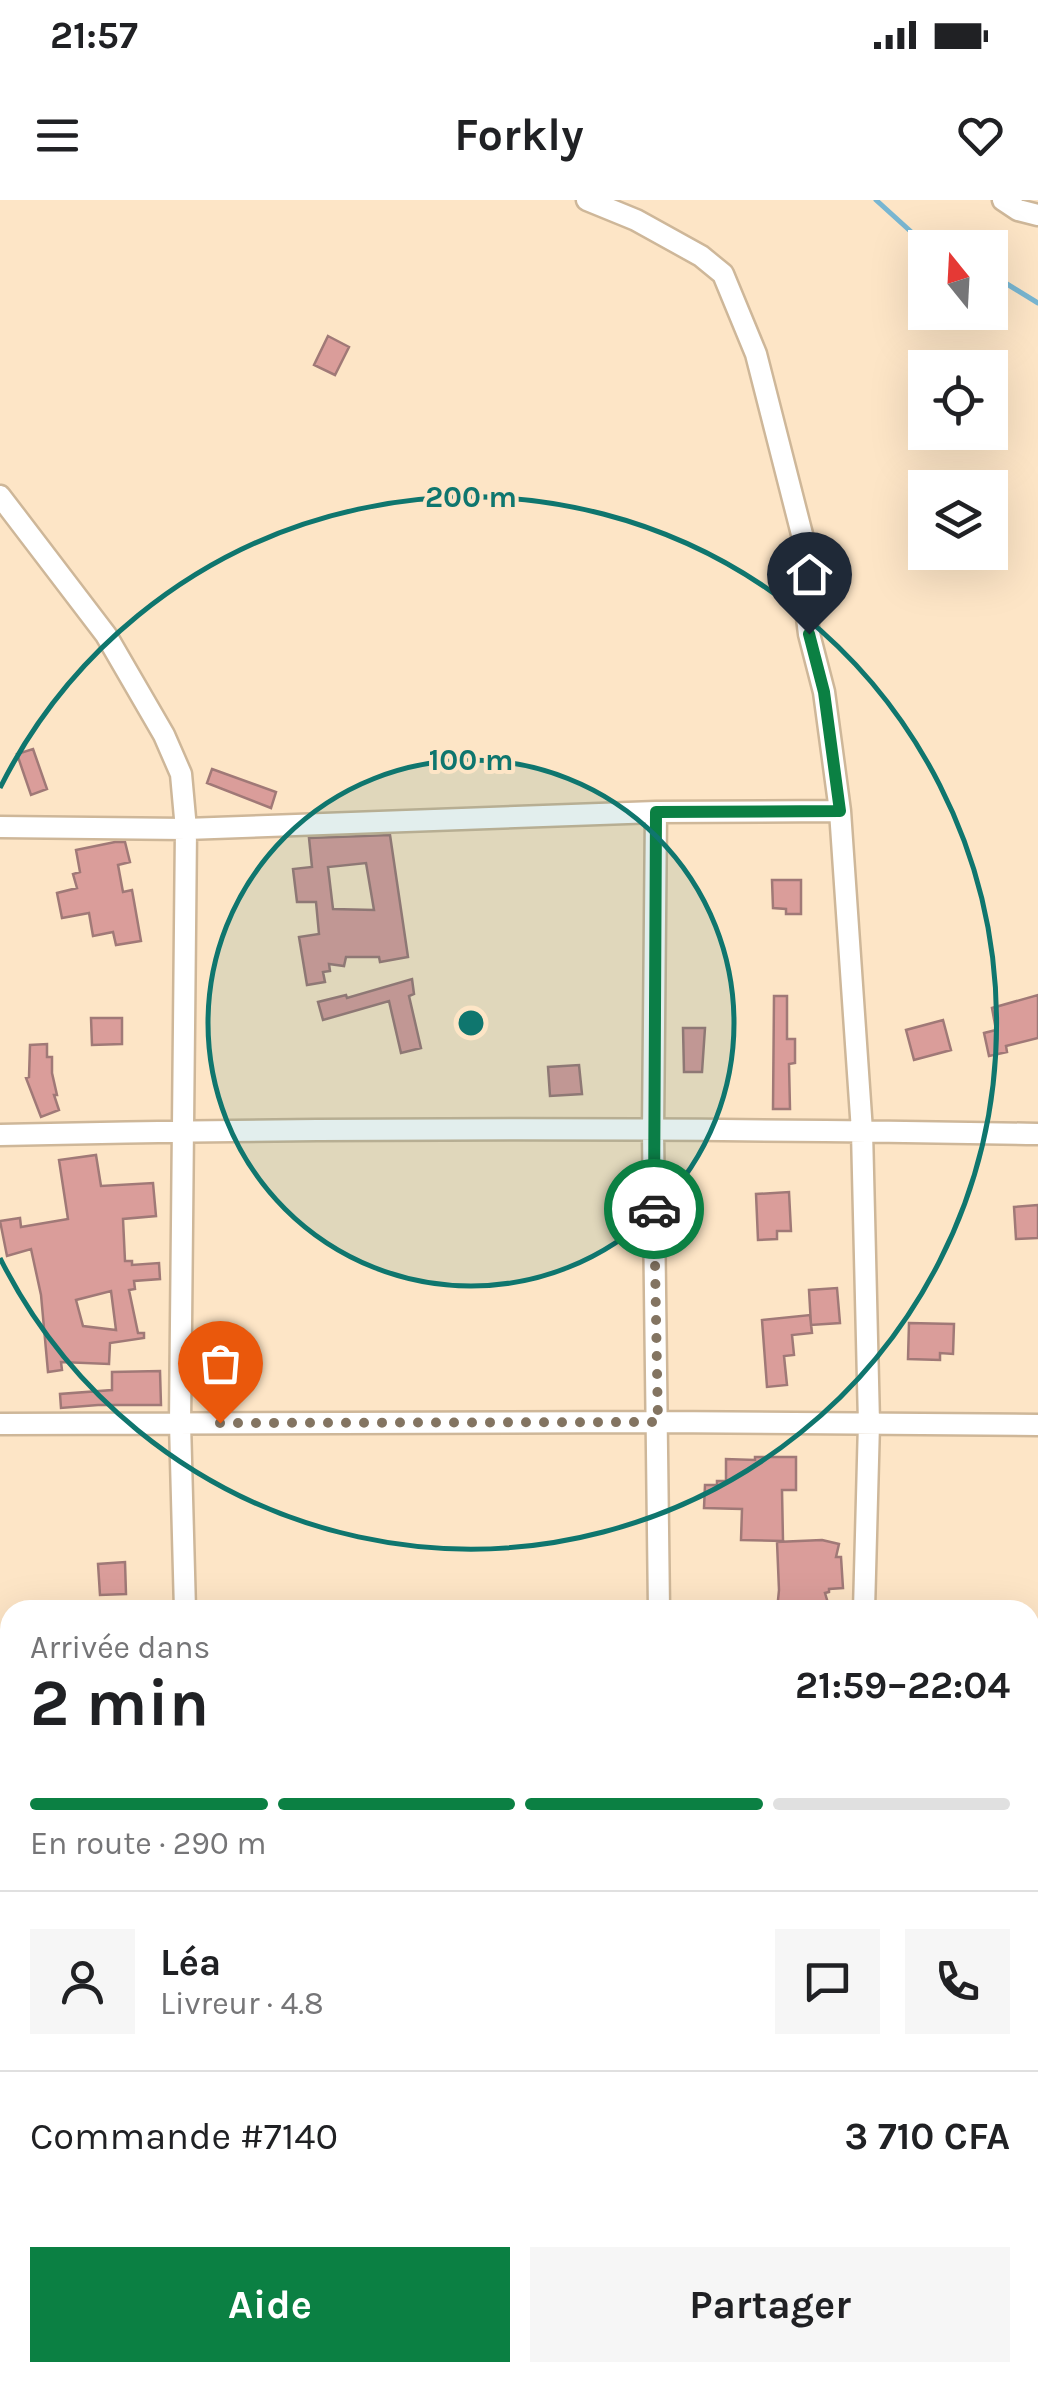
<!DOCTYPE html>
<html lang="fr">
<meta charset="utf-8">
<style>
body{margin:0;font-family:Karla,sans-serif;background:#f6f6f6;color:#202124;height:100vh;display:flex;flex-direction:column;font-size:38px;white-space:nowrap}
*{box-sizing:border-box;margin:0}
p{font-size:32px;color:#757577}
.icon{flex:none;width:55px;height:55px;fill:none;stroke:currentColor;stroke-width:2;stroke-linecap:round;stroke-linejoin:round}
.map{position:relative;flex:1;overflow:hidden}
.details{position:absolute;left:0px;top:1400px;width:1040px;height:782px;display:flex;flex-direction:column;background:#fff;border-radius:30px 30px 0 0;box-shadow:0 10px 40px #0002}
.details>*{flex:none}
.needle{width:65px;rotate:342deg}
.fabs{position:absolute;left:908px;top:30px;display:grid;gap:20px}
.fabs a{display:grid;place-items:center;width:100px;height:100px;border-radius:0px;background:#fff;box-shadow:0 10px 40px #0002;font-size:50px}
.pin{position:absolute;display:grid;place-items:center;width:85px;height:85px;color:#fff;margin:-102px -42px;border-radius:50% 50% 50% 0;rotate:-45deg;box-shadow:0 0 10px #0007}
.pin .icon{rotate:45deg}
.courier{position:absolute;display:grid;place-items:center;width:100px;height:100px;margin:-50px;border:8px solid #0b8043;border-radius:50%;background:#fff;color:#222;box-shadow:0 2px 12px #0007}
.head em{font-style:normal;font-weight:700}
.head div{display:flex;flex-direction:column-reverse}
.head{display:flex;align-items:center;justify-content:space-between;height:170px;padding:0 30px}
h1{font-size:65px;font-weight:700;line-height:75px}
.bar{display:grid;grid-template-columns:repeat(4,1fr);gap:15px 10px;align-content:center;height:120px;padding:0 30px}
.bar i{height:12px;border-radius:8px;background:#e0e0e0}
.bar .selected{background:#0b8043}
.bar p{grid-column:span 4}
.line{display:flex;align-items:center;gap:25px;padding:0 30px;border-top:2px solid #e0e0e0}
.line div{flex:1}
.round{display:grid;place-items:center;flex:none;width:105px;height:105px;border-radius:0px;background:#f6f6f6}
.primary-button{display:flex;gap:20px;margin-top:auto;padding:20px 30px}
.primary-button a{flex:1;height:115px;border-radius:0px;background:#0b8043;color:#fff;font-size:40px;font-weight:700;line-height:115px;text-align:center}
.primary-button a+a{background:#f6f6f6;color:#202124}
.status{display:flex;justify-content:space-between;align-items:center;height:70px;padding:0 50px;background:#fff;direction:ltr}
.status svg{height:28px;fill:currentColor}
header{display:flex;justify-content:space-between;align-items:center;height:130px;padding:0 30px;background:#fff;font-size:45px;font-weight:700}
.map>svg:first-child{display:block}
.lines{fill:none;stroke-linecap:round;stroke-linejoin:round}
.stream{stroke:#79b6d1;stroke-width:5}
.building{fill:#da9d9a;stroke:#a07977;stroke-width:2.5;fill-rule:evenodd}
.minor-casing{stroke:#ceb799;stroke-width:25}
.minor{stroke:#fff;stroke-width:20}
.done{stroke:#837461;stroke-width:10;stroke-dasharray:0 18}
.route{stroke:#0b8043;stroke-width:12}
.ring{fill:none;stroke:#0f766e;stroke-width:5}
.centre{fill:#0f766e;stroke:#fde5c6;stroke-width:5}
.ring-label{font-size:30px;text-anchor:middle;font-weight:bold;fill:#0f766e;stroke:#fde5c6;stroke-width:8;stroke-linejoin:round;paint-order:stroke}
</style>
<div class="status"><b>21:57</b><svg viewBox="0 0 49 12"><path d="M0 12V9h3v3zM5 12V6h3v6zM10 12V3h3v9zM15 12V0h3v12zM26 1h20v11H26zM47 4h2v5h-2z"/></svg></div>
<header><svg class="icon" aria-label="menu" viewBox="0 0 24 24"><path d="M4 6h16M4 12h16M4 18h16"/></svg>Forkly<svg class="icon" aria-label="heart" viewBox="0 0 24 24"><path d="M12 20l-8-8c-3-5 5-10 8-4 3-6 11-1 8 4z"/></svg></header>
<div class="map">
<svg width="1038" height="2182" viewBox="0 0 1038 2182">
<rect width="100%" height="100%" fill="#fde5c6"/>
<g class="lines">
<path class="stream" d="M876,0L929,48
M990,80L1007,84L1038,103"/>
</g>
<path class="building" d="M328,136L349,147L335,175L314,165Z
M33,549L47,589L31,595L17,554Z
M212,569L276,592L271,608L207,583Z
M390,635L408,757L380,762L379,757H346L344,766L329,764L330,771L323,772L325,782L307,785L299,737L319,734L316,702H297L293,669L312,667L309,638ZM366,663L374,710L333,709L328,667Z
M115,642H125L130,662L118,665L123,692L132,690L141,741L116,745L113,732L93,736L89,713L62,718L57,693L77,688L73,674L80,672L76,650Z
M772,680H801V714H786V709L773,708Z
M412,779L414,794L409,796L421,848L401,853L389,801L323,820L318,802L346,795L347,798Z
M1038,795V838L1006,846L1007,852L989,856L984,833L996,830L992,808Z
M774,796H787V839H795V863L789,864L790,909H773Z
M91,818H122V844L92,845Z
M943,820L951,850L914,860L906,830Z
M683,828H705L702,872H684Z
M47,844V857H52V873L57,895H54L59,910L41,917L26,878L29,877L30,845Z
M579,865L582,894L550,896L548,867Z
M96,955L101,986L153,983L156,1016L123,1019L125,1061H132V1065L159,1063L160,1079L134,1081L135,1089L129,1090L138,1133H144V1138L110,1143L109,1164L61,1162L62,1170L48,1172L41,1095L31,1049L7,1056L0,1021L20,1018L21,1027L68,1019L59,960ZM111,1091L116,1130L83,1126L76,1100Z
M789,992L791,1031H777V1039L758,1040L756,994Z
M1038,1005V1038L1016,1039L1014,1007Z
M837,1088L840,1123L811,1125L809,1090Z
M810,1115L812,1133L792,1135L794,1155L784,1156L787,1185L767,1187L762,1120Z
M909,1123L954,1124L953,1154L940,1153V1160L908,1159Z
M160,1171L161,1205H98L61,1208L60,1194L112,1190V1172Z
M755,1257H796V1290H782L783,1341L741,1340L742,1309L704,1308L705,1285H717V1281H726V1259L755,1260Z
M822,1340L839,1344L836,1357H841L843,1388L829,1389V1392L825,1393L830,1410H777L779,1390L777,1342Z
M125,1362L126,1394L100,1395L98,1364Z"/>
<g class="lines">
<g class="minor-casing">
<path id="minor" d="M587,0L636,20L701,56L723,74L756,154L806,350L803,385L809,434L824,492L840,611
M1003,0L1018,10L1038,15
M0,296L106,435L164,535L181,574L186,629L180,1223L185,1410
M656,612L653,932L659,1410
M0,627L186,629L656,612L840,611L862,931L869,1223L864,1410
M0,935C346,927 692,928 1038,934
M0,1224L658,1222L1038,1225
M1030,1526H1038
M0,1530H10
M1030,1820L1038,1819
M0,1823H10
M189,2182V2172
M647,2182L648,2172
M889,2182V2172"/>
</g>
<use href="#minor" class="minor"/>
</g>
<g class="lines">
<path class="done" d="M220,1223L658,1222L654,1009"/>
<path class="route" d="M654,1009L656,612L840,611L824,492L809,434"/>
</g>
<circle cx="471" cy="823" r="263" fill="#0f766e" fill-opacity=".12"/>
<g class="ring">
<circle cx="471" cy="823" r="263"/>
<path d="M0 588A526 526 0 1 1 0 1058"/>
</g>
<circle cx="471" cy="823" r="15" class="centre"/>
<g class="ring-label">
<text x="471" y="307">200 m</text>
<text x="471" y="570">100 m</text>
</g>
</svg>
<div class="fabs">
<a><svg class="needle" viewBox="-14 -14 28 28"><path d="M0-13l5 13h-10z" fill="#e53935"/><path d="M0 13l5-13h-10z" fill="#757577"/></svg></a>
<a><svg class="icon" aria-label="locate" viewBox="0 0 24 24"><circle cx="12" cy="12" r="6"/><path d="M12 2v4M12 18v4M2 12h4M18 12h4"/></svg></a>
<a><svg class="icon" aria-label="layers" viewBox="0 0 24 24"><path d="M12 4l9 5-9 5-9-5zM3 14l9 5 9-5"/></svg></a>
</div>
<div class="pin" style="left:220px;top:1223px;background:#ea580c"><svg class="icon" aria-label="bag" viewBox="0 0 24 24"><path d="M5 8h14l-1 12H6zM9 8a3 3 0 0 1 6 0"/></svg></div>
<div class="pin" style="left:809px;top:434px;background:#1f2937"><svg class="icon" aria-label="home" viewBox="0 0 24 24"><path d="M3 11l9-7 9 7M6 9v11h12V9"/></svg></div>
<div class="courier" style="left:654px;top:1009px"><svg class="icon" aria-label="car" viewBox="0 0 24 24"><path d="M5 17H2v-5l4-1 3-4h7l3 4 3 1v5h-3M9 17h6M6 11h13"/><circle cx="7" cy="17" r="2"/><circle cx="17" cy="17" r="2"/></svg></div>
<section class="details">
<div class="head"><div><h1>2 min</h1><p>Arrivée dans</p></div><em>21:59–22:04</em></div>
<div class="bar"><i class="selected"></i><i class="selected"></i><i class="selected"></i><i></i><p>En route · 290 m</p></div>
<div class="line" style="height:180px"><a class="round"><svg class="icon" aria-label="person" viewBox="0 0 24 24"><circle cx="12" cy="8" r="4"/><path d="M4 21q1-7 8-7t8 7"/></svg></a><div><b>Léa</b><p>Livreur · 4.8</p></div><a class="round"><svg class="icon" aria-label="chat" viewBox="0 0 24 24"><path d="M4 5h16v11H9l-5 4z"/></svg></a><a class="round"><svg class="icon" aria-label="phone" viewBox="0 0 24 24"><path d="M5 4h4l2 5-3 2q2 4 5 5l2-3 5 2v4C11 20 4 13 5 4z"/></svg></a></div>
<div class="line" style="height:130px"><div>Commande #7140</div><b>3 710 CFA</b></div>
<div class="primary-button"><a>Aide</a><a>Partager</a></div>
</section>
</div>
